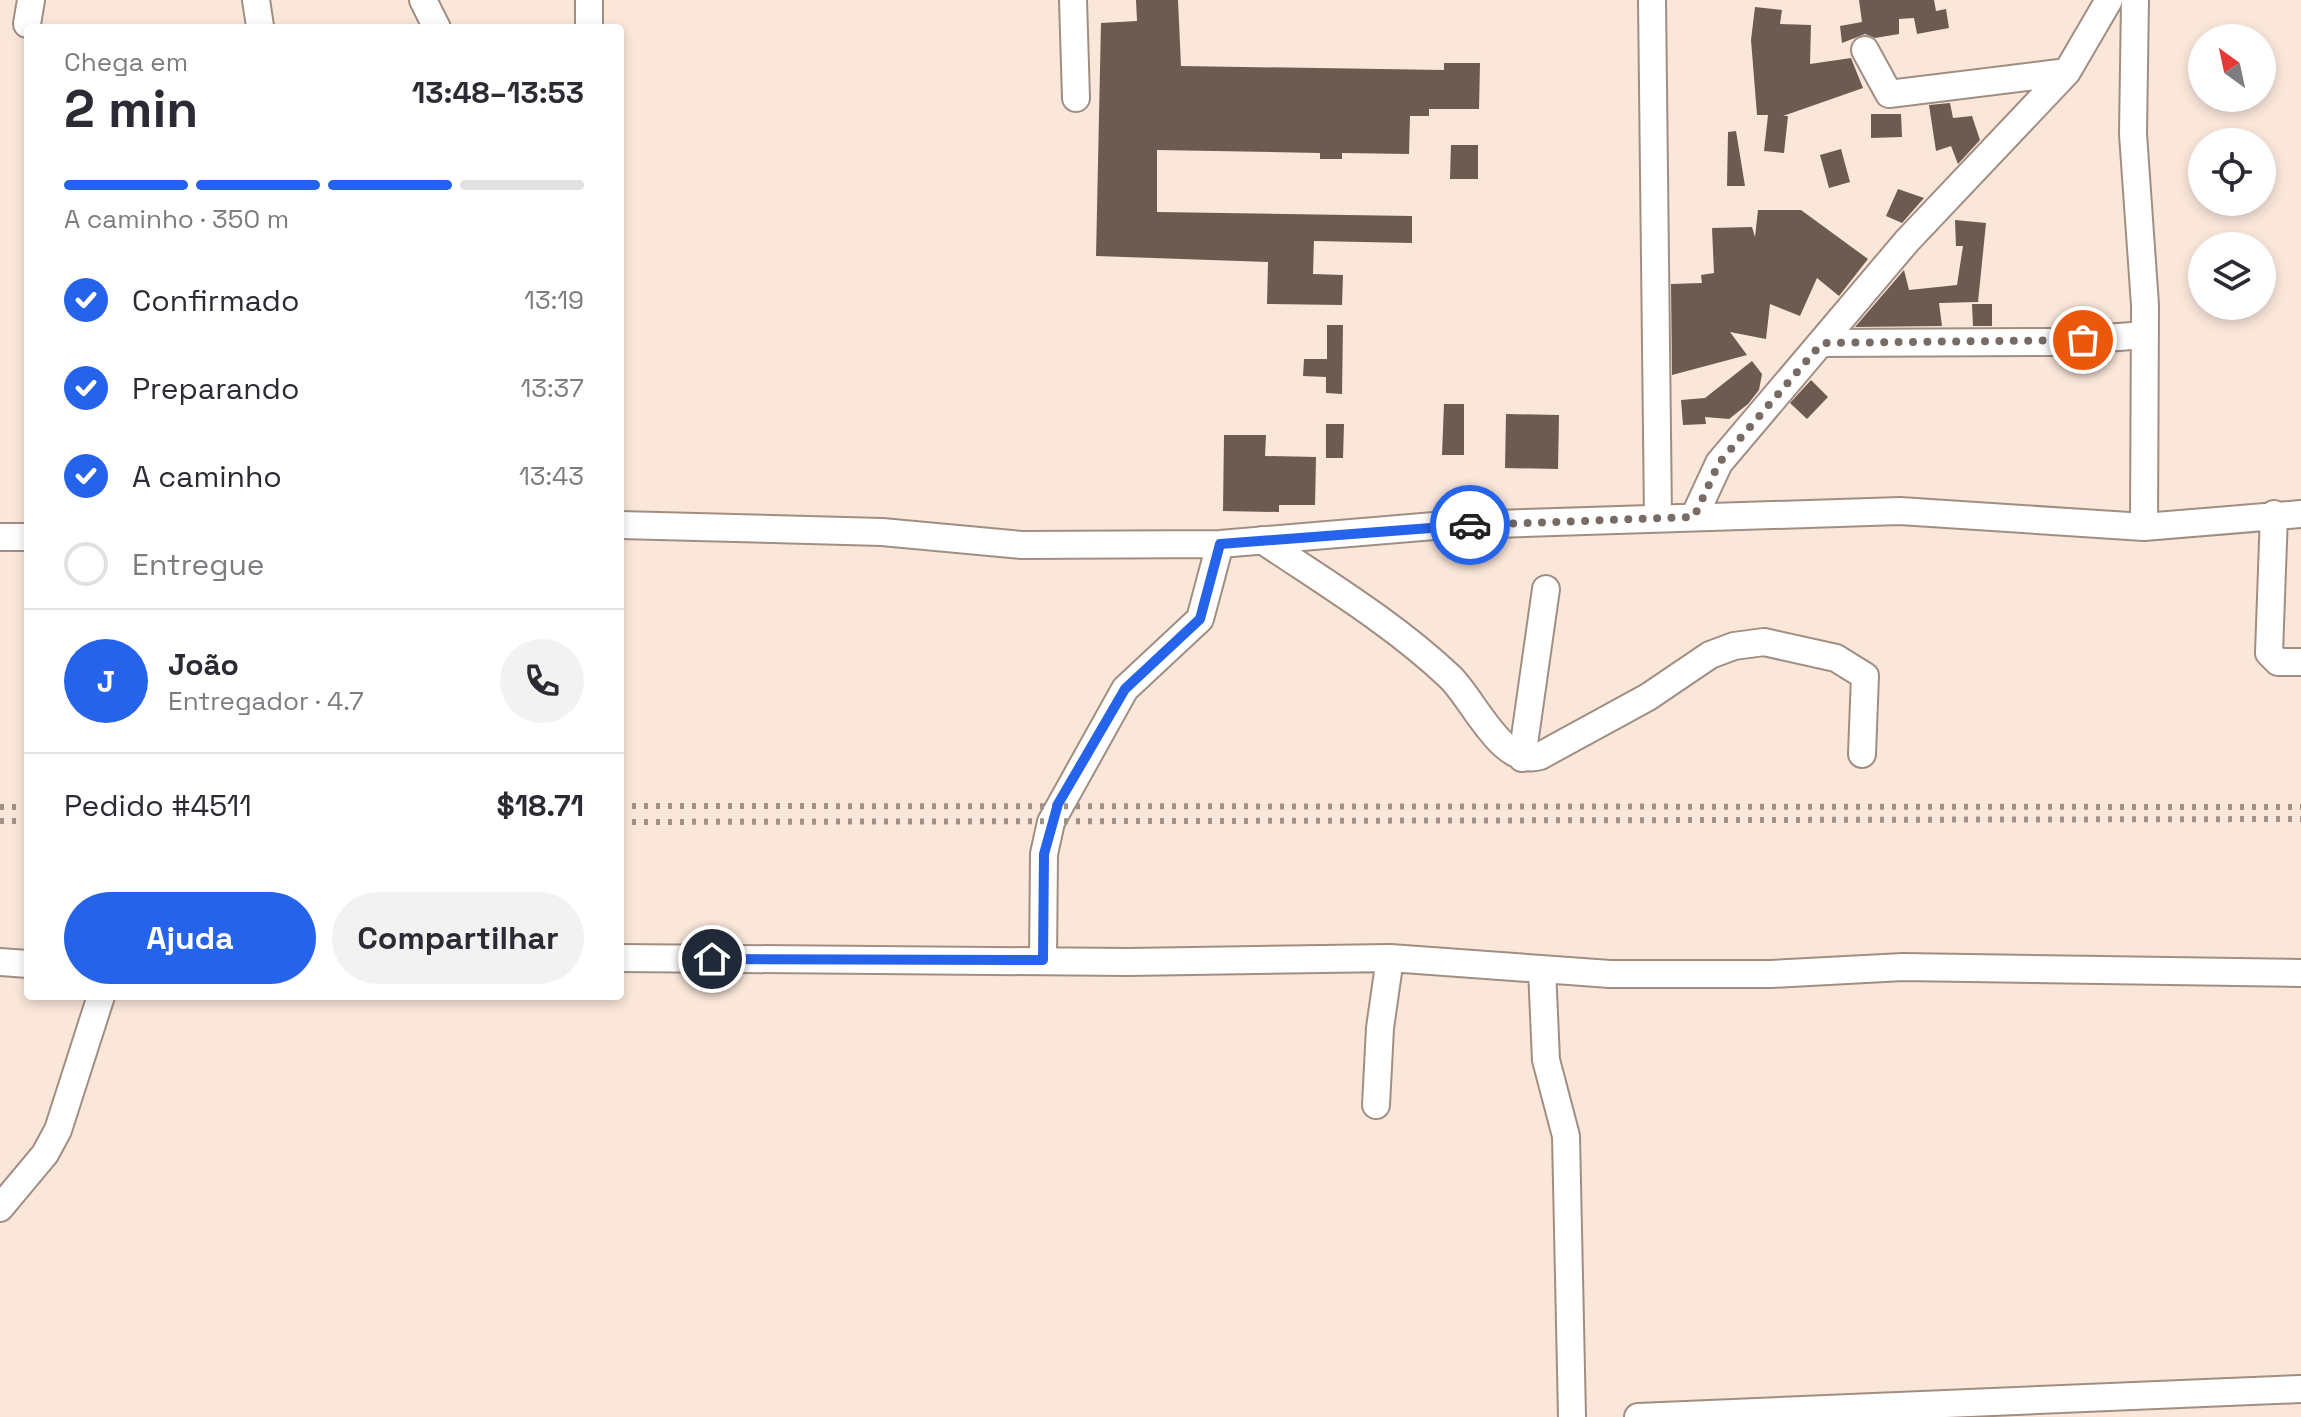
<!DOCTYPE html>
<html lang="pt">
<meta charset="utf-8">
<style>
body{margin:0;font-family:"Space Grotesk",sans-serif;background:#f2f2f3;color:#2b2b33;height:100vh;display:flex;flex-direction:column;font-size:30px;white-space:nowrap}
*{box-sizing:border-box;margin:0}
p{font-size:26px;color:#7c7c81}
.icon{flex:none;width:44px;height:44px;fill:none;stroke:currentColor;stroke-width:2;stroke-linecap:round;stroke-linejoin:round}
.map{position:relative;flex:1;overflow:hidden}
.drawer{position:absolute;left:24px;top:24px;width:600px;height:976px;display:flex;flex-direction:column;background:#fff;border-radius:8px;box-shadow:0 4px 12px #0003}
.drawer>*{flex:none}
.needle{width:52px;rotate:327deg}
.controls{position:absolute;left:2188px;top:24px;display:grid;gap:16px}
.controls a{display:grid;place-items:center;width:88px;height:88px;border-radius:50%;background:#fff;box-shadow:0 4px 12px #0003;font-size:40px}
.pin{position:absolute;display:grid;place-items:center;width:68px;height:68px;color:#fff;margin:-34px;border:4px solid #fff;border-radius:50%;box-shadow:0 2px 8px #0007}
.courier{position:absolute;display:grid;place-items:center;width:80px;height:80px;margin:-40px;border:6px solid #2563eb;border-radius:50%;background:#fff;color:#222;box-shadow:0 2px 10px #0007}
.head em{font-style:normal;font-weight:700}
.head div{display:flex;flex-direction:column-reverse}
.head{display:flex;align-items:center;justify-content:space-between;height:136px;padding:0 40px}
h1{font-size:52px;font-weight:700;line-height:60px}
.bar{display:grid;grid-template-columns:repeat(4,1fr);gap:12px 8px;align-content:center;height:96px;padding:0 40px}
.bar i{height:10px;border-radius:6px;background:#e1e1e2}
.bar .current{background:#2563eb}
.bar p{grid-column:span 4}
.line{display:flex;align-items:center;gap:20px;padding:0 40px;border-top:2px solid #e1e1e2}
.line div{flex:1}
.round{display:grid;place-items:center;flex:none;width:84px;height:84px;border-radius:42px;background:#f2f2f3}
ol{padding:0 40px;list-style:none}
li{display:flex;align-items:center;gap:24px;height:88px}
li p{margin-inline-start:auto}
li .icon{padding:8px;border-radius:50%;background:#2563eb;color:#fff;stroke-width:4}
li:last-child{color:#7c7c81}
li i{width:44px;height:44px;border:4px solid #e1e1e2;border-radius:50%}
.action{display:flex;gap:16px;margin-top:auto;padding:16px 40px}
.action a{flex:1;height:92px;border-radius:48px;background:#2563eb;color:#fff;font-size:32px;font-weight:700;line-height:92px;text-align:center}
.action a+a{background:#f2f2f3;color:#2b2b33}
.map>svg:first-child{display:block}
.building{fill:#6c5b50}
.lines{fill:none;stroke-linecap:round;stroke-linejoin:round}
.minor-casing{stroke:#a18e83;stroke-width:30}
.minor{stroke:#fff;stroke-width:26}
.rail{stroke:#a09188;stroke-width:6;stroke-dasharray:4 8;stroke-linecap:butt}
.done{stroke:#786b64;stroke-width:8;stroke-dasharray:0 14.4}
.route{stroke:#2563eb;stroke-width:10}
</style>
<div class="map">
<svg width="2301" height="1417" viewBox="0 0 2301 1417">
<rect width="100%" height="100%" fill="#fbe6da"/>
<path class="building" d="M1136,0H1178L1181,66L1444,70V63H1480L1479,109H1429V116H1410L1409,154L1342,153V159H1320V153L1157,150V212L1412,216V243L1314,241L1313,274L1343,275L1342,305L1267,304L1268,262L1096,256L1101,23L1137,21Z
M1859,0H1934L1936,11L1946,9L1949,28L1917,34L1914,18L1899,19V34L1875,38L1865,34L1842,43L1840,26L1862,22Z
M1755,7L1782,10L1780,24L1811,25L1810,64L1851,58L1863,88L1783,116H1788L1784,153L1764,151L1768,115H1757L1751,40Z
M1950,103L1953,118L1972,116L1980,140L1958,164L1951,146L1936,151L1929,105Z
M1871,114H1901L1902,137L1871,138Z
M1736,131L1745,186H1727L1728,132Z
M1451,145H1478V179H1450Z
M1841,149L1850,182L1829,188L1820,155Z
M1898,189L1924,198L1902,223L1886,216Z
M1758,210H1801L1868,259L1839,296L1817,278L1800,316L1770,304L1766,339L1730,332L1747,355L1672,375L1671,284L1702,283L1701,275L1714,273L1712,228L1752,227L1755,237Z
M1955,220L1986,223L1978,302L1939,303L1942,326L1855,327L1904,270L1909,290L1957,285L1963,246H1956Z
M1972,304H1992V326H1973Z
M1327,325H1343L1342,394L1326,393V377L1303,376L1304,359H1327Z
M1752,361L1762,374L1759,390L1748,404L1729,419L1705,417L1706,424L1683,425L1681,400L1705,398Z
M1811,380L1828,397L1807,419L1790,403Z
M1444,404H1464V455H1442Z
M1506,414L1559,415L1558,469L1505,468Z
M1326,424H1344L1343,458H1326Z
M1224,435H1266L1265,456L1316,457L1315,505H1279V512L1223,511Z"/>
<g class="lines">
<g class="minor-casing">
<path id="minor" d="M256,0L260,26
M423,0L437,28
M1073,0L1076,98
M1652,0L1658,518
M2135,0L2133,134L2145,305L2144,527
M27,24L31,0
M589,28V0
M1865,50L1889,94L2067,72
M1822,343L2053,342L2145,335
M2274,514L2269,653L2278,662H2301
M1694,517L1719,463L1907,241L2067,72L2109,0
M620,525L882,532L1022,545L1220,544L1434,526L1900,511L2144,527L2301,514
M0,537H28
M1262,540C1326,583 1394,624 1450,677C1474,700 1502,768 1540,756L1648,697L1710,655L1734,646L1764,642L1836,658L1865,676L1862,754
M1522,758L1546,589
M620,958L1128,962L1390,958L1610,974H1771L1903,967L2301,973
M1043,960L1044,854L1051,822L1125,689L1200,619L1220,544
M0,962L28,964
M1542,969L1546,1060L1566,1136L1572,1417
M1376,1105L1380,1028L1390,958
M0,1208L45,1154L58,1130L101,996
M1638,1417L2301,1389"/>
</g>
<use href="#minor" class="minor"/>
<path class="rail" d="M620,806L2301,807
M0,807H28
M0,821H28
M620,822L2301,819"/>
</g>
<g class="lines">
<path class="done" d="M1470,525L1694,517L1719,463L1822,343L2083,340"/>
<path class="route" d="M712,959L1043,960L1044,854L1058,804L1125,689L1200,619L1220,544L1470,525"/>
</g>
</svg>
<div class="controls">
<a><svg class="needle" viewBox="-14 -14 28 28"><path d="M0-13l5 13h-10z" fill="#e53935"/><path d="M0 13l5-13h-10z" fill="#7c7c81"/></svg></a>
<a><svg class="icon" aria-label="locate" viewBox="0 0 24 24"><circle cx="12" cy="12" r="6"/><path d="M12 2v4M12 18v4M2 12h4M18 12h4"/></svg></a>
<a><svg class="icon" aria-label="layers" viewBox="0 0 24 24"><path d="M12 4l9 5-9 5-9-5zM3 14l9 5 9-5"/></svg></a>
</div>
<div class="pin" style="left:2083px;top:340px;background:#ea580c"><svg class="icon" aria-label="bag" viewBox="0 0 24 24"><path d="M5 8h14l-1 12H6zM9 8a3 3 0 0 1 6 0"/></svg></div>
<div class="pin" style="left:712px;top:959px;background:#1f2937"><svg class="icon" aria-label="home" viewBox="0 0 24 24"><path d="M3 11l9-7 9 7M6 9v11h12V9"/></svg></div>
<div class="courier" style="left:1470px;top:525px"><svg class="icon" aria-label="car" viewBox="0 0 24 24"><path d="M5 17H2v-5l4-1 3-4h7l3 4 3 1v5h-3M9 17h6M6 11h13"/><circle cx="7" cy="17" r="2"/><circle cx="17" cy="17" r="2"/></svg></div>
<section class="drawer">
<div class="head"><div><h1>2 min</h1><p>Chega em</p></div><em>13:48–13:53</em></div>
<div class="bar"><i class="current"></i><i class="current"></i><i class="current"></i><i></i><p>A caminho · 350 m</p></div>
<ol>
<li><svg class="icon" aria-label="check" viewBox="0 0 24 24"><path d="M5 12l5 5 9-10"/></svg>Confirmado<p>13:19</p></li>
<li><svg class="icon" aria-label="check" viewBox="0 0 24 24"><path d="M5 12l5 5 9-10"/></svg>Preparando<p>13:37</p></li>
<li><svg class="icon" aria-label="check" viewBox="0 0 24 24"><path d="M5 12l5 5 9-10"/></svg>A caminho<p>13:43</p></li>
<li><i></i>Entregue</li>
</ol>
<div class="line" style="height:144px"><b class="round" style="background:#2563eb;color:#fff">J</b><div><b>João</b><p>Entregador · 4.7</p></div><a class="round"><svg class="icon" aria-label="phone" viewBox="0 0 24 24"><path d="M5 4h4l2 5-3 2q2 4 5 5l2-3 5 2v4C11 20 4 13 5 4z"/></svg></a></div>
<div class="line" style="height:104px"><div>Pedido #4511</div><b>$18.71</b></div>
<div class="action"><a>Ajuda</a><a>Compartilhar</a></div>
</section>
</div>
